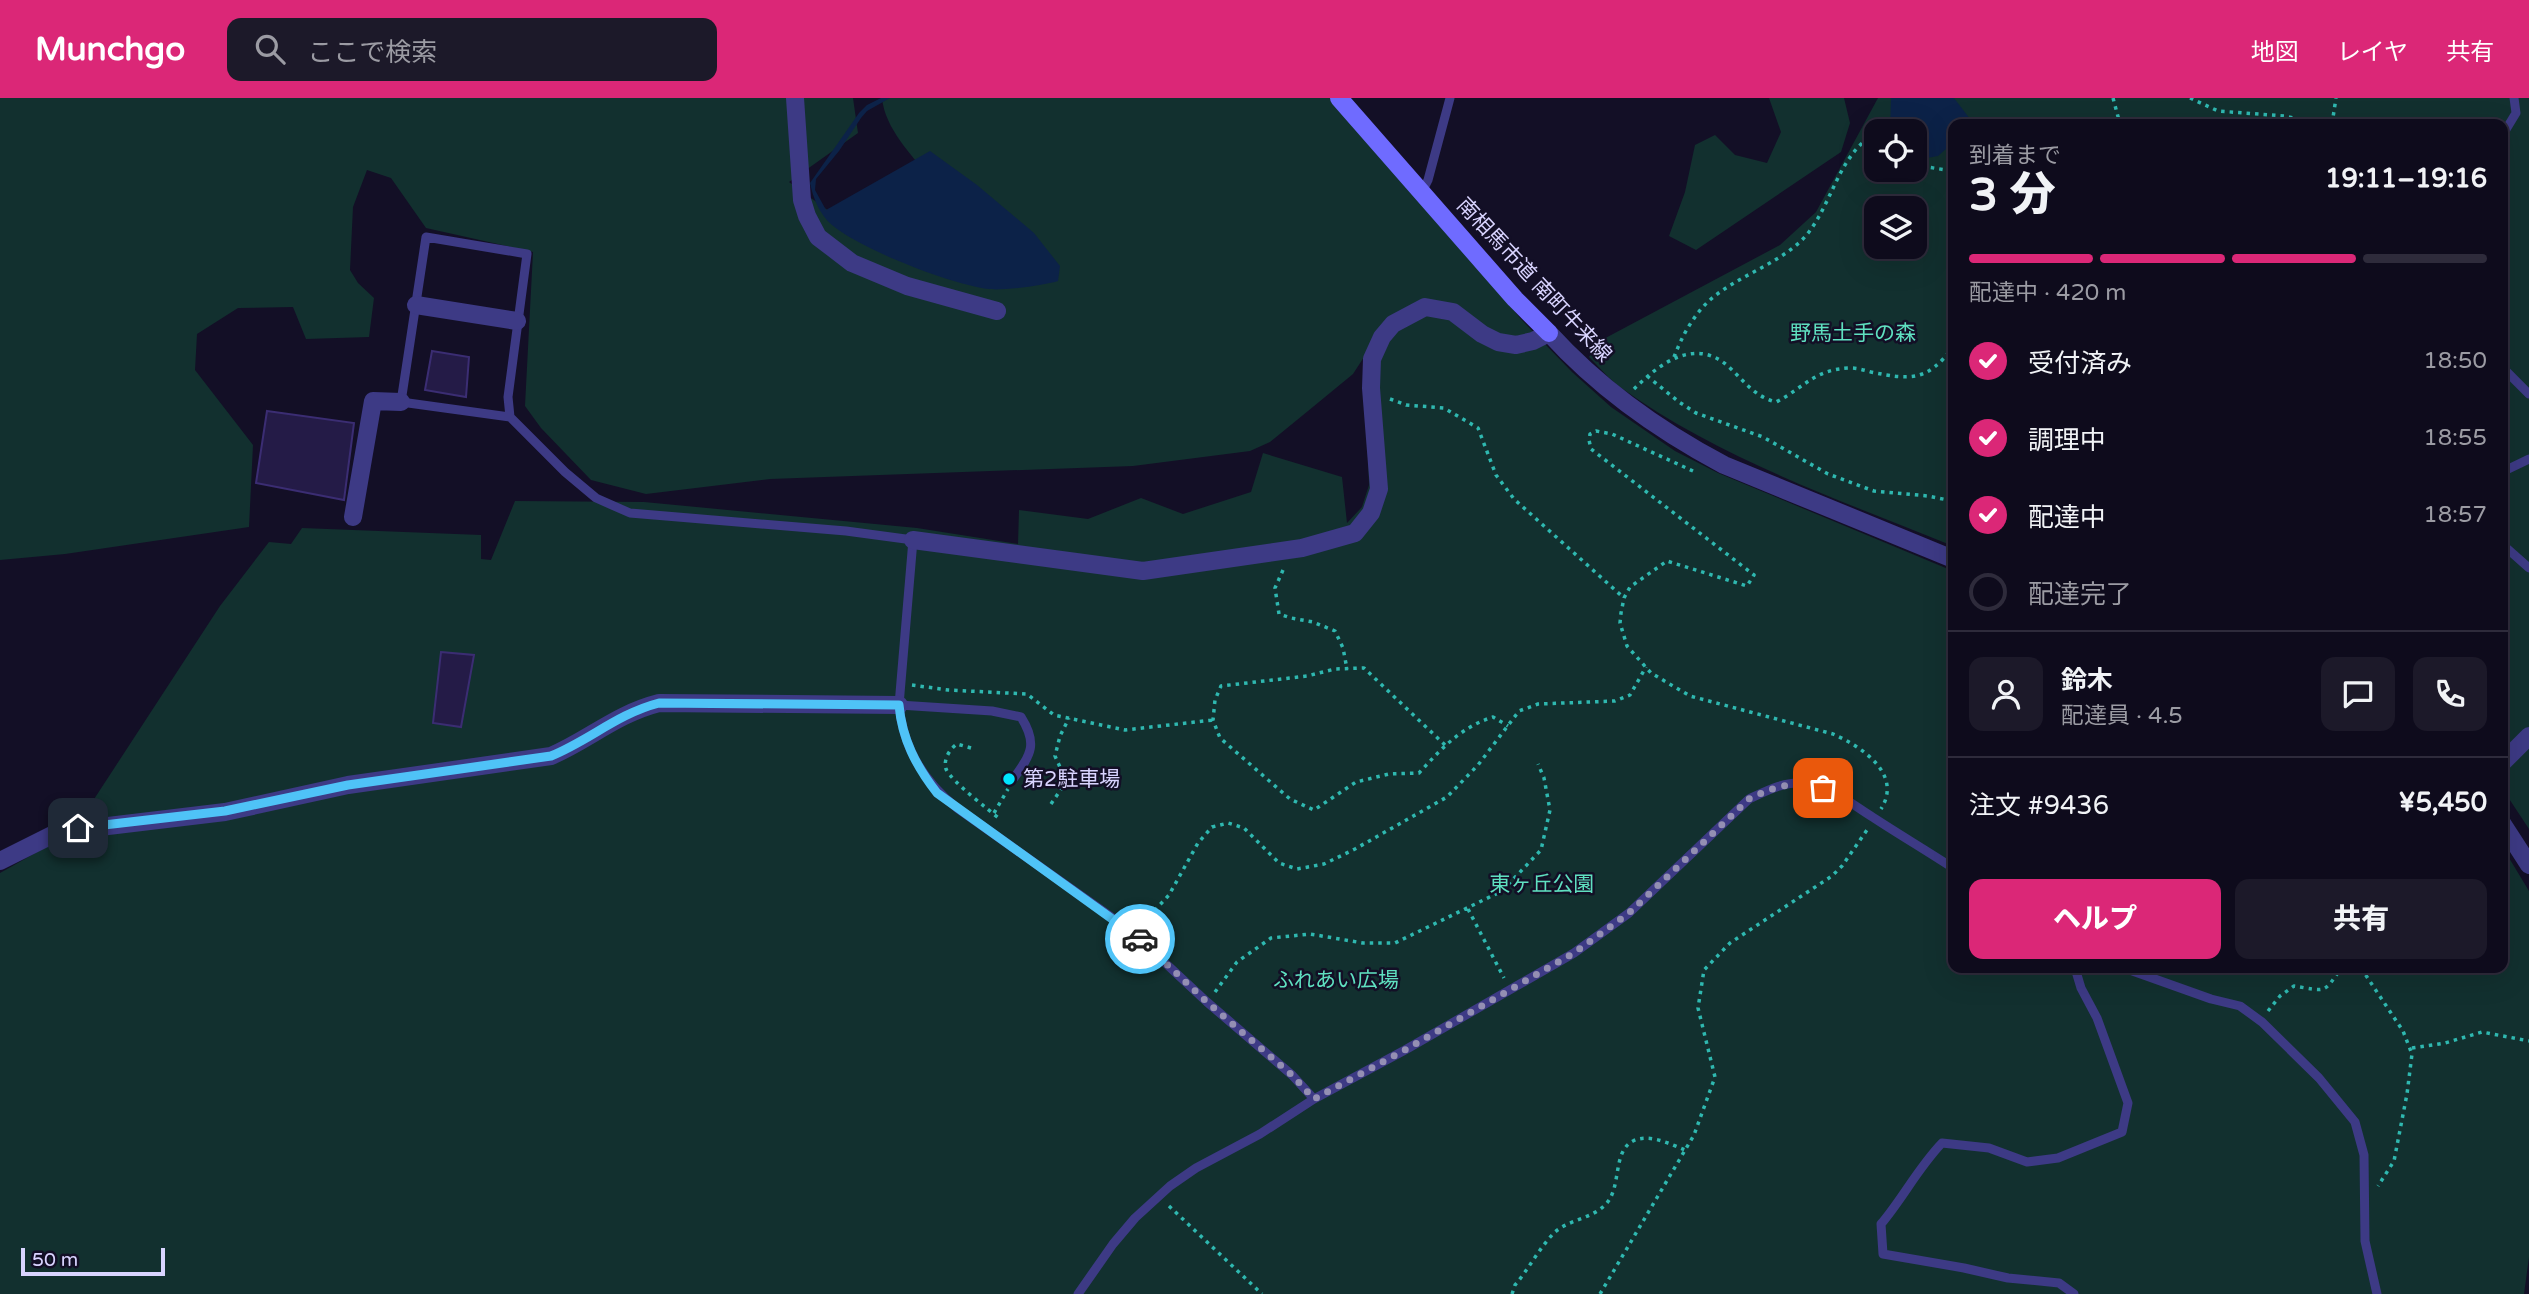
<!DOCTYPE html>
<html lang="ja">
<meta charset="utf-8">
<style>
body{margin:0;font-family:"Varela Round","Noto Sans JP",sans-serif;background:#1c1929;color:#f1f3f6;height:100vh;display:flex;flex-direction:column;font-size:26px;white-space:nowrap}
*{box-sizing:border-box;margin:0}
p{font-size:23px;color:#9b9ba3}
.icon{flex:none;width:38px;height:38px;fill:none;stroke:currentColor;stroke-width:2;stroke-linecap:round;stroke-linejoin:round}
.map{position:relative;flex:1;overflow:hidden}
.panel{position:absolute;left:1948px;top:21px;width:560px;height:854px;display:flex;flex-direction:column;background:#0e0b1c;border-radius:14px;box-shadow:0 7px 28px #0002,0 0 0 2px #2e2b3b}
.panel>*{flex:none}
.fabs{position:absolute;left:1864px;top:21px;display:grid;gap:14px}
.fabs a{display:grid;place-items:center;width:63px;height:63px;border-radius:14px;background:#0e0b1c;box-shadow:0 7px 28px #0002,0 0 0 2px #2e2b3b;font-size:35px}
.scale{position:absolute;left:21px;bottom:18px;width:144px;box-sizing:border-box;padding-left:7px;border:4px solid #d9d4ff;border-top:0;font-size:19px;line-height:24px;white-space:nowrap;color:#d9d4ff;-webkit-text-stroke:5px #130f26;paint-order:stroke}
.pin{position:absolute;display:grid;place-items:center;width:60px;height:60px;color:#fff;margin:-30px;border-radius:14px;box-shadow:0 4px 10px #0006}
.courier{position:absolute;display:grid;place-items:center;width:70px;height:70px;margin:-35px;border:5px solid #4fc3f7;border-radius:50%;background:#fff;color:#222;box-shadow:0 2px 9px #0007}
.overview em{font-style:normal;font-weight:800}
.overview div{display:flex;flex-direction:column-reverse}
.overview{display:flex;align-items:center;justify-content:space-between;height:119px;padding:0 21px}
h1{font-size:46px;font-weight:800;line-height:52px}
.bar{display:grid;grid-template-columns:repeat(4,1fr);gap:10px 7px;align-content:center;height:84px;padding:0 21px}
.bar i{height:9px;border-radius:5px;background:#2e2b3b}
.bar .selected{background:#db2777}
.bar p{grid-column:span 4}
.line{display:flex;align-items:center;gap:18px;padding:0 21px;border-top:2px solid #2e2b3b}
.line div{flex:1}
.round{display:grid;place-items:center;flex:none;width:74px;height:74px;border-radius:14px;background:#1c1929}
ol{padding:0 21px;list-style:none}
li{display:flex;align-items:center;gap:21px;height:77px}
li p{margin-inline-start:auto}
li .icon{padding:7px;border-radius:50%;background:#db2777;color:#fff;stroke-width:4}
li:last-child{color:#9b9ba3}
li i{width:38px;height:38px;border:4px solid #2e2b3b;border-radius:50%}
.primary-button{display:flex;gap:14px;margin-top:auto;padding:14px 21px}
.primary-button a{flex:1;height:80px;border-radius:14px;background:#db2777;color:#fff;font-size:28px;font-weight:800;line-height:80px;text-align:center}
.primary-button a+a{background:#1c1929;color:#f1f3f6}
header{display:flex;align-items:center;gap:42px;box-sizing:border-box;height:98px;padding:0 35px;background:#db2777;color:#fff}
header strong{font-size:33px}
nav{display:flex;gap:38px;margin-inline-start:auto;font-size:24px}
.search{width:490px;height:63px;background:#1c1929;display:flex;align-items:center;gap:18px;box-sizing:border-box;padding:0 24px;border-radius:14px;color:#9b9ba3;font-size:26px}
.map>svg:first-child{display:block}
.green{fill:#12302f;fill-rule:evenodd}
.water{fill:#0c2248}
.building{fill:#241b47;stroke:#3b2d73;stroke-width:2}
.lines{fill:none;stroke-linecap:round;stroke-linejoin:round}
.path{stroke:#2fb8b0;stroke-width:3.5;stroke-dasharray:3.5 5;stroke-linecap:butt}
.lane{stroke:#3d3a85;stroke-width:9}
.street{stroke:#3d3a85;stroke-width:18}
.secondary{stroke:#6f6bff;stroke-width:18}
.done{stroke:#948fb3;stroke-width:7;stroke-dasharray:0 12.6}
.route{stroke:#4fc3f7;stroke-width:9}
.poi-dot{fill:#00e5ff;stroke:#130f26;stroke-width:2.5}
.labels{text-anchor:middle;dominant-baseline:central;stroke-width:5;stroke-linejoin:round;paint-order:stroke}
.street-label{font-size:21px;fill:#d9d4ff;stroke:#130f26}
.park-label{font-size:21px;fill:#5fe0c0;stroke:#130f26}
.poi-label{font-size:21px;fill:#d9d4ff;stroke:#130f26;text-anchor:start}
</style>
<header>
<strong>Munchgo</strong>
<div class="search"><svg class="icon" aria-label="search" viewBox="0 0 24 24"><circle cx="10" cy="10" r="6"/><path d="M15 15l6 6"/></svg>ここで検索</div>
<nav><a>地図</a><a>レイヤ</a><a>共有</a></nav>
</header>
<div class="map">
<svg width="2529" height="1196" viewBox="0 0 2529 1196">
<rect width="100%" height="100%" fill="#130f26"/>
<path class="green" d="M0,0H853L858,35L789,84L844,124L930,80C912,57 885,31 882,0H1331L1425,104L1520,220L1572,274L1611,309L1675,353L1718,375L1953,473V870H2502L2503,750L2529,793V1159L2524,1196H0V775L62,740L70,738L220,508L269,444L291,446L302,430L481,437V461L491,462L515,403L644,404L917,430L1018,446L1019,412L1088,421L1141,400L1183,416L1251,394L1263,355L1342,379L1347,425L1362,409L1369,387L1364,259L1353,276L1308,313L1270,344L1250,353L1133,368L770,381L646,396L591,382L541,330L525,308L533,154L426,130L391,80L367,72L353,109L350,172L358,185L374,200L369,239L306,241L293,209L238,210L197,236L195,272L253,347L249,429L65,456L0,462Z
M1769,0H1844L1850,25L1841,54L1696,152L1669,138L1685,94L1695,47L1715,37L1735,57L1767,65L1781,34Z
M1878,0H2529V731L2502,690V26H1953V448C1840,402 1720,361 1620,289C1609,281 1599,269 1589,259L1598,244L1780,147L1816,114ZM1876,33H1914V72H1876ZM1876,110H1914V149H1876Z"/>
<path class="water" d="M881,0H890L867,13L861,20L839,53L816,81L815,92L826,112L930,53L977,87L1034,135L1060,168L1058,183C1047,187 1001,193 989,191C952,187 860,151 832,127C820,117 813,100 810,85L859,15L867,7Z
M1891,0H1954L1970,21V26H1953V50L1946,51L1938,58L1915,62L1914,33H1890Z"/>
<path class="building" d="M432,253L469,259L466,299L425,292Z
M267,313L354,325L344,402L256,385Z
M441,554L474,557L461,629L433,625Z"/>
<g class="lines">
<path class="path" d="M2113,0L2120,26
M2190,0L2218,13L2284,18L2321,26
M2332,26L2336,0
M1914,67L1953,73
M1674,259C1682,238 1694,216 1711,201C1738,178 1774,168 1801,143C1830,114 1835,66 1867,41L1874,43L1876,49
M1647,278L1679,304L1696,315L1763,339L1828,376L1874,393L1928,398L1953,403
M1634,291C1659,266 1695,238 1729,269C1744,283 1755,299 1776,304C1804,290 1814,271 1850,270C1857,270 1864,272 1871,274C1910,282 1927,284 1953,249
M1390,301L1406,307L1444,310L1478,330L1496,377L1514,401L1624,500
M1693,373L1612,336L1596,333L1590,336L1589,342L1591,351L1754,477L1747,488L1667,463L1630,489L1624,500L1621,515L1620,525L1627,548L1651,575L1690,598L1833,636C1862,649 1903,676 1881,711
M1283,472L1275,490L1279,516L1291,520L1313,524L1335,533L1343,550L1347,571
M912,587L948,592L1027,596L1054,617L1125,632L1213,622
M1445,647L1364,570L1335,571L1307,578L1221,588L1215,602L1213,622L1220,640L1290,701L1314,712L1356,684L1389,676L1419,675C1441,651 1461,629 1493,619L1508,628
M971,650L957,646C950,651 943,661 946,671C951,683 989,712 1001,722
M1051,706L1064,687V678L1055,658L1060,638L1069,620
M994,715L1008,691
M1468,811L1504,880
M1143,825L1169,797L1198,745L1212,729L1228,725L1244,730L1279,765L1297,771L1324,766L1355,751L1447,699L1478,667L1519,613L1538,606L1615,603L1630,597L1646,569
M2361,870L2403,933L2412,956L2407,996L2394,1063L2378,1088
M1215,894L1237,864L1271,840L1310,836L1363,845H1395L1502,793L1541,752L1550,712L1544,680L1538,666
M2268,913L2280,898L2294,888C2326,893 2323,897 2341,870
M2412,950L2445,945L2482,934L2529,943
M1169,1108L1262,1196
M1512,1196L1515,1187C1528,1172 1540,1149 1554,1135C1569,1121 1592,1121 1606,1106C1622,1089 1612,1054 1633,1043C1649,1035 1670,1046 1685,1052
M1600,1196L1694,1037L1715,979L1698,910L1704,872L1730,845L1832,778L1842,768L1867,732"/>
<path class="lane" d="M2502,38L2516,15L2514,0
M1422,94L1428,82L1450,0
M2502,269L2529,296
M510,319L401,304L426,139L527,156L508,299L510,319L565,374L596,400L630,415L846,433L913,442L899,607C903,650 923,683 957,710L1131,833L1207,904L1292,977L1314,1001
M2502,374L2529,361
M2502,446L2529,470
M899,607L992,613L1021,619C1038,646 1031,656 1014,680
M2124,870L2211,901L2240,908L2262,924L2319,980L2355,1024L2364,1057L2365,1143L2377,1196
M1078,1196L1113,1146L1135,1120L1170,1088L1196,1070L1260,1036L1314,1001L1405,952L1574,855L1629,815L1749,701C1768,692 1785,683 1806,685C1831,688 1854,708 1874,720C1900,737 1927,753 1953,770
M2074,1196L2059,1185L2008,1180L1964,1170L1883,1156L1881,1126C1903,1100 1918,1070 1942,1045L1989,1050L2027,1064L2058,1060L2122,1034L2128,1005L2097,920L2081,890L2075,870"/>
<path class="street" d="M795,0L802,102L807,118L818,139L852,165L907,188L997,213
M416,207L517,223
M353,419L373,303L401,304
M913,442L1143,473L1302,450L1355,435L1371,415L1379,391L1371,290L1372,261L1382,239L1393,226L1425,209L1453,214L1482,236L1498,244L1516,247L1533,243L1549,235C1599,290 1658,332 1724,367L1953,461
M2502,665L2529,638
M2502,725L2529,767
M0,763L58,734L225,714L348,687L551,658C590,641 616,616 659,605L899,607"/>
<path class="secondary" d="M1339,0L1515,201L1549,235"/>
</g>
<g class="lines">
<path class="done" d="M1140,841L1207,904L1292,977L1314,1001L1405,952L1574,855L1629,815L1749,701C1775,688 1795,682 1823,690"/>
<path class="route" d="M78,730L225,713L348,687L551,658C590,642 617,616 659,605L899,607C902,641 916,668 937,695L1140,841"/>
</g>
<circle class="poi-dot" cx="1009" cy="681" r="7"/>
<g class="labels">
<g class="street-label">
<text transform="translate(1534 182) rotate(47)">南相馬市道 南町牛来線</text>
</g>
<g class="park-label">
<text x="1853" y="235">野馬土手の森</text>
<text x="1542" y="786">東ヶ丘公園</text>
<text x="1336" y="882">ふれあい広場</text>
</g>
<g class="poi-label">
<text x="1023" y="681">第2駐車場</text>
</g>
</g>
</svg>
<div class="fabs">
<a><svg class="icon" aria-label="locate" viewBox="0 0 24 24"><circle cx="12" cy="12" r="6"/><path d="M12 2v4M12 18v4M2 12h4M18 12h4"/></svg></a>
<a><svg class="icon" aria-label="layers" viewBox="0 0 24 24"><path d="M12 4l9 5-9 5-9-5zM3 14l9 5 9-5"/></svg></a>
</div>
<div class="scale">50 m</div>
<div class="pin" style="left:1823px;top:690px;background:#ea580c"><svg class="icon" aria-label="bag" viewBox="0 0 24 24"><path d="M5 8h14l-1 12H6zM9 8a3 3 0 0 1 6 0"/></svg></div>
<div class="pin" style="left:78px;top:730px;background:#1f2937"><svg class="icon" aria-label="home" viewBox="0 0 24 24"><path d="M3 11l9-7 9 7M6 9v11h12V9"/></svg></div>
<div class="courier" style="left:1140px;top:841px"><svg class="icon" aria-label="car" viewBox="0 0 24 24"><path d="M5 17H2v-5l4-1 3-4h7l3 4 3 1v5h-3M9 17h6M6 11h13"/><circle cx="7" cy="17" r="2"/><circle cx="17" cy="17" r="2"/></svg></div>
<section class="panel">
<div class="overview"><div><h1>3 分</h1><p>到着まで</p></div><em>19:11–19:16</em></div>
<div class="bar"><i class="selected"></i><i class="selected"></i><i class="selected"></i><i></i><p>配達中 · 420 m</p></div>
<ol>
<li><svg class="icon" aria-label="check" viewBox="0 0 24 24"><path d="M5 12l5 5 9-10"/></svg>受付済み<p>18:50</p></li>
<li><svg class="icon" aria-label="check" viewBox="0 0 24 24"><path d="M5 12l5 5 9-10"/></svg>調理中<p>18:55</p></li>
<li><svg class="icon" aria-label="check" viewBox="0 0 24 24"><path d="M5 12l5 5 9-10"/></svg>配達中<p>18:57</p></li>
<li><i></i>配達完了</li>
</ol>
<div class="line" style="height:126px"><a class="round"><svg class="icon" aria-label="person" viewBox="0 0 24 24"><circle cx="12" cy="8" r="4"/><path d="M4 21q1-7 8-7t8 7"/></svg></a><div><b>鈴木</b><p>配達員 · 4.5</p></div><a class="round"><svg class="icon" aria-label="chat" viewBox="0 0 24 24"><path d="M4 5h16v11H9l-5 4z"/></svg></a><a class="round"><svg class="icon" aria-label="phone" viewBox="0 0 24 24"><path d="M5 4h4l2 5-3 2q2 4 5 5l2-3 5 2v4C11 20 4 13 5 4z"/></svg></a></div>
<div class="line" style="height:91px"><div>注文 #9436</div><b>¥5,450</b></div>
<div class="primary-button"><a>ヘルプ</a><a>共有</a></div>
</section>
</div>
